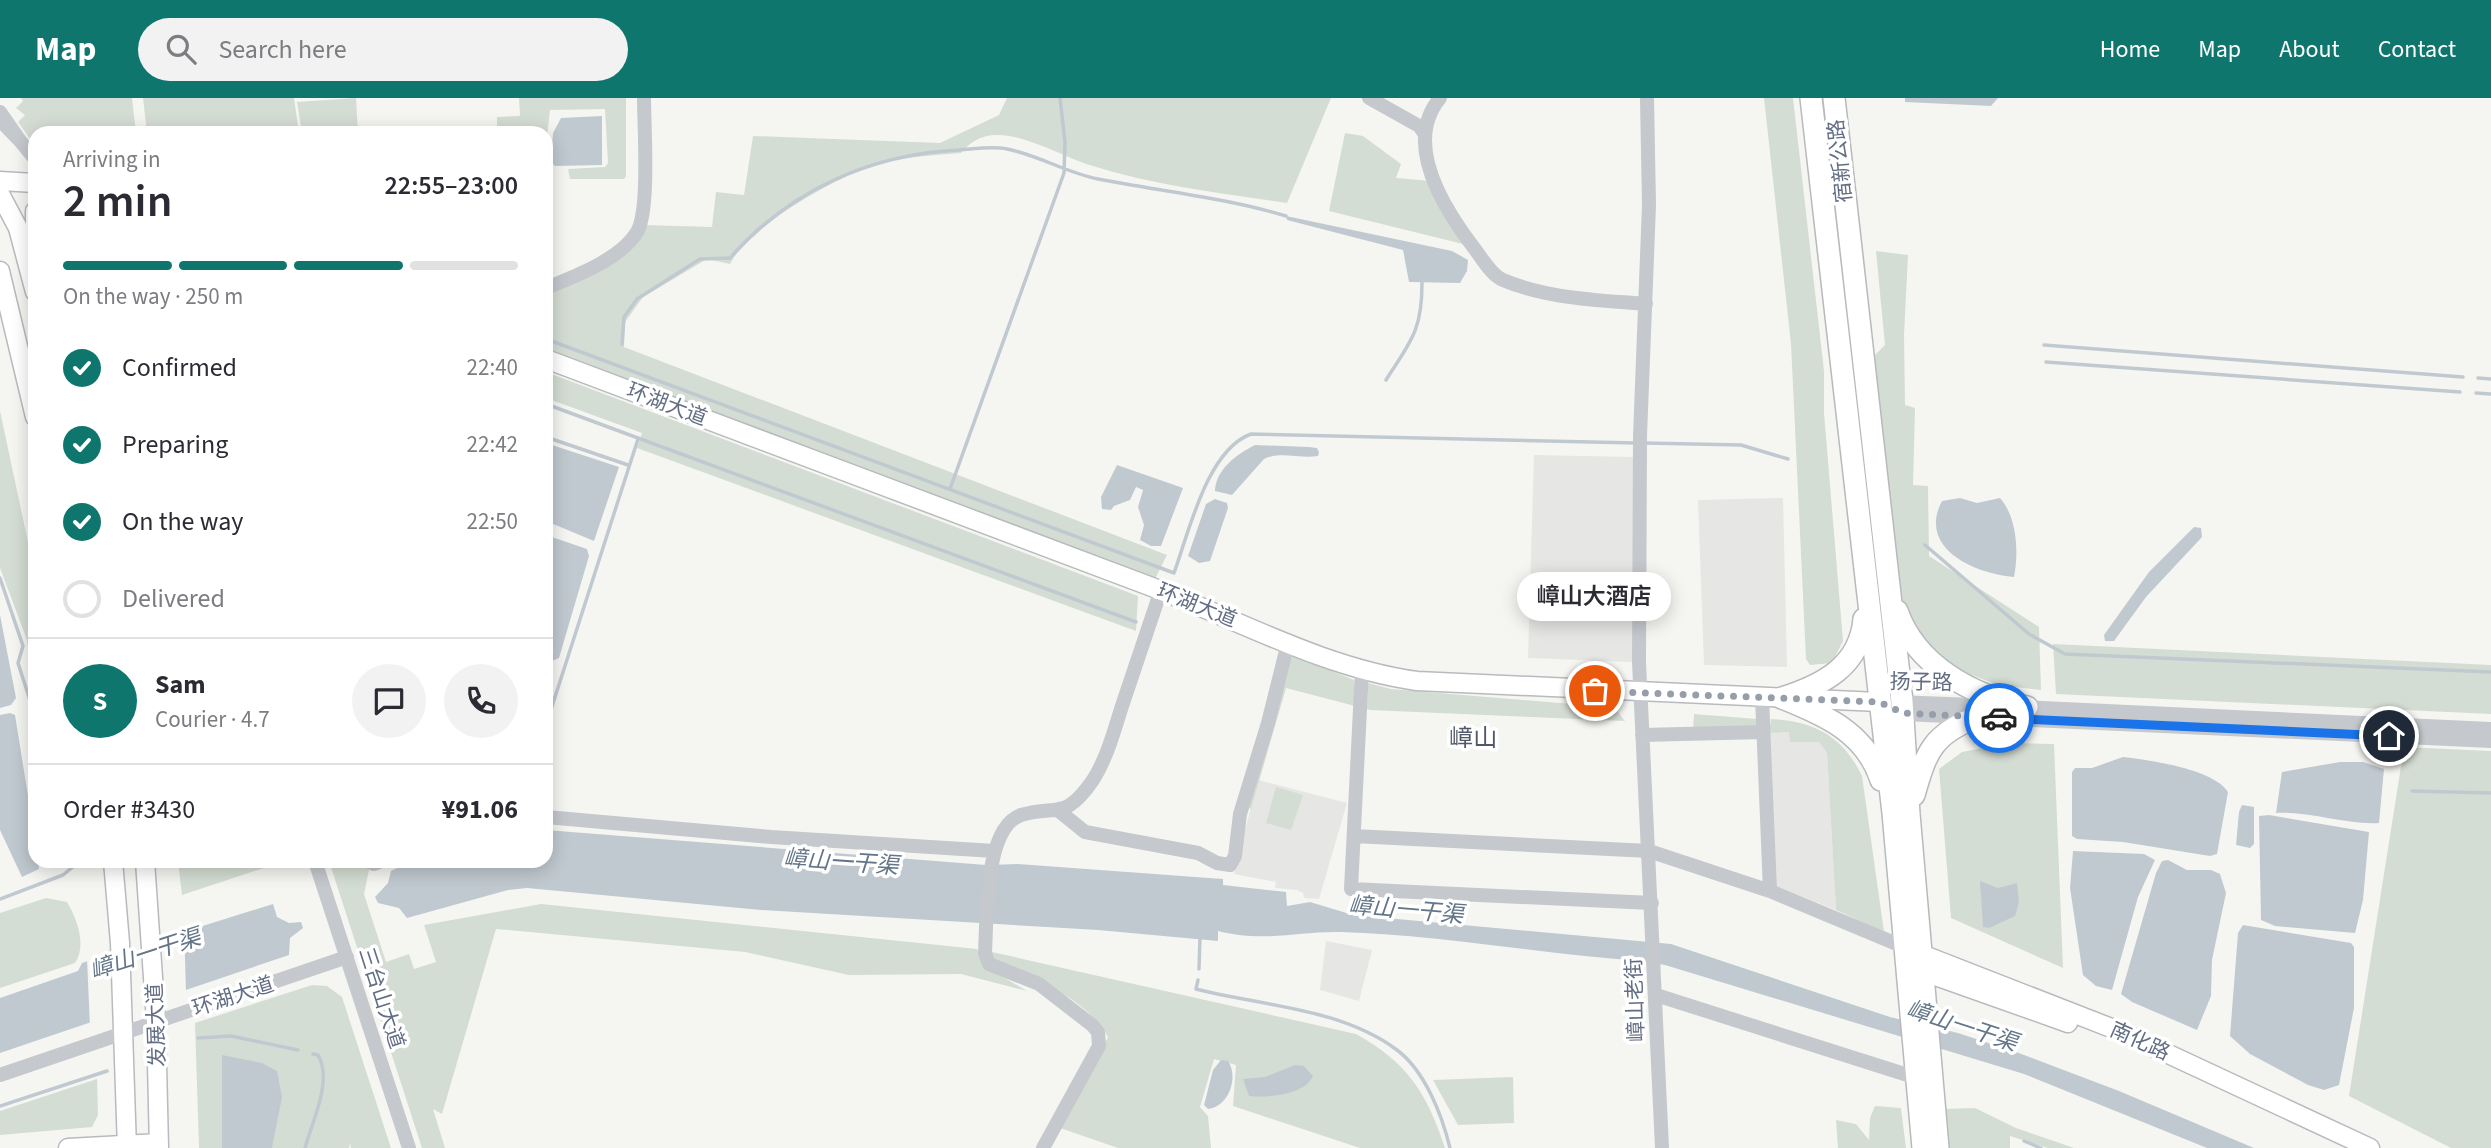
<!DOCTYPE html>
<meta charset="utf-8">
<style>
body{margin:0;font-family:"Source Sans 3","Noto Sans SC",sans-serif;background:#f2f2f3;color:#2b2b33;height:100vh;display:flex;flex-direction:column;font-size:26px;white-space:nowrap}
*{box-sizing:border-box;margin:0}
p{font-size:23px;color:#7c7c81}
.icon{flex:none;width:38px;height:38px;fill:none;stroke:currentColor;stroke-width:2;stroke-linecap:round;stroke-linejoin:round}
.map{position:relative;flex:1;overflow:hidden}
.side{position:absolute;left:28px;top:28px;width:525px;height:742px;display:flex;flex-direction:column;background:#fff;border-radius:21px;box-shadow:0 4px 18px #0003}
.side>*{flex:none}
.pin{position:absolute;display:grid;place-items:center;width:60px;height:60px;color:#fff;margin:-30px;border:4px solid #fff;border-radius:50%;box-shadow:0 2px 7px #0007}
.courier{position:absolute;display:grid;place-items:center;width:70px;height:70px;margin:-35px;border:5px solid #1a73e8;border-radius:50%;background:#fff;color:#222;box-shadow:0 2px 9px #0007}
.bubble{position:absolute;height:49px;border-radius:24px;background:#fff;box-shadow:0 4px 18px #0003;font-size:23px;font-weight:600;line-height:49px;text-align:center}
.summary em{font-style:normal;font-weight:600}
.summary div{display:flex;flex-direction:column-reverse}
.summary{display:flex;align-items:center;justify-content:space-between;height:119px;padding:0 35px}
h1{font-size:46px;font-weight:600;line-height:52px}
.bar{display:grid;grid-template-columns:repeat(4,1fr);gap:10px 7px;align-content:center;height:84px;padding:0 35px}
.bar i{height:9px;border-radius:5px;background:#e1e1e2}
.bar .selected{background:#0f766e}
.bar p{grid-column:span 4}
.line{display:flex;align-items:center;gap:18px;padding:0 35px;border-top:2px solid #e1e1e2}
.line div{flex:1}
.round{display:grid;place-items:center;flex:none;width:74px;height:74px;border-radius:37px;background:#f2f2f3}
ol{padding:0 35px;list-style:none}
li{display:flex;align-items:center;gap:21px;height:77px}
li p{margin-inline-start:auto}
li .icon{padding:7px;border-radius:50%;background:#0f766e;color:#fff;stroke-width:4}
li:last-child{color:#7c7c81}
li i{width:38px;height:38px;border:4px solid #e1e1e2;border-radius:50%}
header{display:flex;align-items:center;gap:42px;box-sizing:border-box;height:98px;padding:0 35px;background:#0f766e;color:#fff}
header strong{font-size:33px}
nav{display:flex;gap:38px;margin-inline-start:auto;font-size:24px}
.search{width:490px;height:63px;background:#f2f2f3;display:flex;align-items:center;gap:18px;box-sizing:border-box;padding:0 24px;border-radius:38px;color:#7c7c81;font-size:26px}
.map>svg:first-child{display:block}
.built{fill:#e6e6e5}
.green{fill:#d4ddd3}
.water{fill:#c1c9d0}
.pier{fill:#f5f6f2}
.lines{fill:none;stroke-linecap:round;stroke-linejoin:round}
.stream{stroke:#c1c9d0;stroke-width:3.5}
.major-casing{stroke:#b8babf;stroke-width:21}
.highway-casing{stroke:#b7b9bd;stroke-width:24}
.minor{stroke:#c5c8cc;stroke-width:14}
.major{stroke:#fff;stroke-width:18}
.highway{stroke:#fff;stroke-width:21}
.done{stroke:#969eaa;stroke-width:7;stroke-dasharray:0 12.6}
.route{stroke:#1a73e8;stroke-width:9}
.labels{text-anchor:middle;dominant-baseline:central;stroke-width:7;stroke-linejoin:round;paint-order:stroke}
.street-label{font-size:21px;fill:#636e84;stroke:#fff}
.water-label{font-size:23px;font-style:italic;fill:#637688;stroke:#fff}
.quarter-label{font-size:24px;fill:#515969;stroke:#fff}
</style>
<header>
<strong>Map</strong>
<div class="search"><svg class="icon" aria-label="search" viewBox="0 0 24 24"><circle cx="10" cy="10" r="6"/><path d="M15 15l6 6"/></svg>Search here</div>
<nav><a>Home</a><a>Map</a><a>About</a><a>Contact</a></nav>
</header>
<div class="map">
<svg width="2491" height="1050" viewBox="0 0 2491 1050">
<rect width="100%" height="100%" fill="#f5f6f2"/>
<path class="built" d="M1534,357L1634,359L1632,564L1528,560Z
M1783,400L1787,569L1704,567L1698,402Z
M1790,634L1791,644H1819L1827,655L1836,812L1775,788L1769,635Z
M1258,682L1347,705L1319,801L1304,800L1303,795L1297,792L1275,790L1276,784L1234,776Z
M1326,843L1372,852L1359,903L1320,892Z"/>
<path class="green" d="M21,0H132L136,35H35V48L18,24L25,17L16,10L23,3Z
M143,0H294L299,35H147Z
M356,0L358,35H302L297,4Z
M519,0H626V78L624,81H570L568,71L605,69L608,65L605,11L550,12L546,49V35H497V19L520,18Z
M1007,0H1331L1287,105C1222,95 1156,88 1093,68C1065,60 1025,36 997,37C981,37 970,44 961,55C928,58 891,59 860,72C823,88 748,130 730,166L707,161L643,199L625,224L624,249L1167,457L1155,481L546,250V197C576,184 634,162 644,127L712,129L716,94L744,97L753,38L940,45L999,17Z
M1764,0H1793L1824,273V315L1843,543L1832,565L1810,567L1806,561L1791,246Z
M1345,35L1363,38L1401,66L1396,80L1431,83L1463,146L1329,113Z
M1876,153L1908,157L1904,237L1905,307L1915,310L1913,387L1928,388L1929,458L2039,529L2041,592L1998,587L1956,571L1927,549L1903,508L1873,259L1885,247Z
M546,274L1138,498L1136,533L637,350L642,335L546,300Z
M0,313L35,477V608L28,584L30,568L27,542L0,470Z
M2053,546L2491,567V616L2056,596Z
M1295,558L1354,582L1355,608L1286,590L1251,711L1246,708L1290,559Z
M1368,585L1391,591L1609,609L1618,614L1625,623L1370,612L1367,611Z
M1694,616L1757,621V629L1693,631Z
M1771,621C1814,623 1843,638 1862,678L1884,834L1836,812L1827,655L1819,644H1790L1789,634L1769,635Z
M2009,645L2054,646L2063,870L1951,820L1939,671L1962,654Z
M2404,649L2491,653V1050H2451L2349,998Z
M1276,689L1303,697L1291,732L1266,725Z
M178,763H285L182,797Z
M329,763H365L369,772L364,796L386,864L409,856L414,871L436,864L424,827L541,806L977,851L986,869L1027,893L961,876L849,877L745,854L496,831L442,1016L433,1011L445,1050H422Z
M46,800L67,804C77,821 87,847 75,865L0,890V815Z
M992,854L1356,936C1407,964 1427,995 1445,1050H1360L1233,1008L1236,967L1214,961L1200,1009L1208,1018L1211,1050H1118L1060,1030L1108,939C1089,902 1032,879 995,862Z
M312,887L327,888L342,899L391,1050H351L350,1045L349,1050H199L195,925Z
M1513,979L1514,1025L1458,1027L1433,982Z
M97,981L98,1017L92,1029L0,1037V1013Z
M1875,1008L1901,1010L1906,1050H1838L1836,1022L1856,1026L1869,1042L1870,1020Z
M1975,1010L2016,1030L2074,1050H2048L2010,1038V1050H1949L1946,1011Z"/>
<path class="water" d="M1905,0H1998L1991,8L1905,4Z
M602,18V67L555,68L551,64L553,35L561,20Z
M1286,118L1452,153L1468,162L1467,173L1460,185L1409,184L1403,152L1287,122Z
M546,345L619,369L594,443L546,423Z
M1255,347L1309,349L1317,350L1319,354L1318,358C1300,361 1280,353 1264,361L1232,397L1215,393C1216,371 1237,356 1255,347Z
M1117,367L1183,390L1161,448H1151L1140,442L1144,427L1138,409L1143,392L1136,389L1130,402L1114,408L1111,412L1102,411L1101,399Z
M1960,400L1977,405L2000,400C2017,419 2019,454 2014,479C1974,476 1917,450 1942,403Z
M1215,401L1227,405L1228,410L1210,463L1199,465L1188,458L1206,406Z
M2194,429L2201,430L2202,439L2146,499L2114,543H2105L2104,537L2149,474Z
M546,437L587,451L589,458L559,560L552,563L546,561Z
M0,517L16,600L11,607L0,610Z
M10,615L15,617L35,741V763H38L39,771L22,779L0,732V617Z
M2123,659C2149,662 2214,671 2228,694L2217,756L2210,758L2123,744L2077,741L2072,738V674L2075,670H2092Z
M2340,664H2363L2384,671L2379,725C2344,727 2311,713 2276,715L2282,674Z
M2242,707L2254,709V746L2250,750L2236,747L2239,714Z
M2269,717L2369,734L2363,802L2355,835L2275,828L2261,822L2259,718Z
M546,732L986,767L1018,766L1223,781V787L1286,794L1287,808L1310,804L1353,817L1671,846L1890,919L1958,935L2016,954L2119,993L2254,1050H2207L2024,976L1665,867L1640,863C1540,856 1441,837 1341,834C1296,833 1266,845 1218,833V843L1098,832L761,812L527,790L508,792L407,820L399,810L378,805L375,799L388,785L391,773L411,763H546Z
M2073,753L2144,756L2155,762L2138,799L2112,892L2096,888L2083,877L2070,790Z
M2168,762L2187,772H2211L2220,776L2226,795L2212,862L2211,898L2197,932L2132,904L2121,896L2156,775L2162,763Z
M1980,783L1998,790L2017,785L2019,804L2015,818L1989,830L1983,829Z
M273,806L277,819L289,825L301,824L303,830L290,840L289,857L0,955V900L78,873L82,865L184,830L193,831Z
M2243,827L2351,845L2354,849V910L2339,987L2324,992L2308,987L2250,956L2230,938L2238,835Z
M222,957L262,965L277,973L282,999L272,1050H222Z
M1221,962L1228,963C1239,979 1229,1009 1208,1011L1204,1007L1213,972Z
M1295,967L1304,968L1313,978C1305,997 1267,1000 1249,998L1243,981L1265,979Z"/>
<path class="pier" d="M184,826L186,895L90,929L87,860Z"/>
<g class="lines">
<path class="stream" d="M546,241L1174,475C1189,434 1207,352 1251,336L1636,345
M622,246L624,219L637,201L700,161L730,160C789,93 870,56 959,52C974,51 992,48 1007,51C1038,57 1067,75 1098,81C1160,93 1226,100 1286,118
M2044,247L2463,279
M2046,264L2460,294
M2478,280L2491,281
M1386,282C1410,244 1422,234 1422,185
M2476,295L2491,296
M546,306L1136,524
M546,339L628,367
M1644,345L1741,347L1788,361
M950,391L1064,75L1065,44L1060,0
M1925,447L2029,536L2065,556L2491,574
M0,480L23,548L18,565L35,618
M546,627L638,341
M2412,693L2491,695
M0,801L63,777L80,763
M1199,871L1200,838
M1198,882L1196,891C1262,908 1341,910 1397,952C1425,973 1442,1017 1450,1050
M198,940L231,938L298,952
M0,1008L107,973
M2024,1043L2041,1050
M305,1050C312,1024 333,982 318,957L313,956"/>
<g class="major-casing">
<path id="major" d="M0,83L35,85
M0,96L18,130L35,194
M35,113V143
M0,173L35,319
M546,261C745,336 945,411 1144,486C1233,519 1322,570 1417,583L1879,604
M113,763L120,845L127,1050
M145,763L156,923L159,1050
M1911,852L2119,933L2370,1050
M1913,870L2068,925
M68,1050L159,1045"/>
</g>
<g class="highway-casing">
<path id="highway" d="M1811,0L1893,715L1923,1050
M1834,0L1902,603L1909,716L1938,1050
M1897,513C1916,568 1973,598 2027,609
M1782,600C1825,617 1866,635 1881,682
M1782,600C1823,587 1860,568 1864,521
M1914,697C1926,654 1933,635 1978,619"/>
</g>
<path class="minor" d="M1369,0L1419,28L1424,35
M1440,0C1402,46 1444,111 1474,150C1482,160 1491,177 1503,182C1548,201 1599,202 1646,206
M1647,0L1649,107L1640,338L1639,564L1662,1050
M0,14L21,44L0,22
M21,44L35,61
M546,190C574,179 621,161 637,134C650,113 644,28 644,0
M1362,571L1351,791L1652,805
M1762,599L1770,793
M1895,604L2000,608
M2020,609L2491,631
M1896,612L1903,616L2491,643
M1642,637L1763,634
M1059,713L1085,734L1198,755L1217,765L1230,767L1235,758L1240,716L1268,625L1288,545
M546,719L771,739L994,753
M1354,738L1649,753L1770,793L1904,849
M315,763L409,1050
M367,763L374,766L382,763
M1656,897L1917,980
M0,977L347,859
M1043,1050L1099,948L1098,934L1092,927L1039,886L989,866L985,855C987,822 984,729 1021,717C1057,706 1064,724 1093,682C1107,660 1114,633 1122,608C1135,569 1148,530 1161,492"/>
<use href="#major" class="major"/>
<use href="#highway" class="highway"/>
</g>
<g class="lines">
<path class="done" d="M1595,593L1879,604L1903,615L1999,620"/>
<path class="route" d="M1999,620L2389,638"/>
</g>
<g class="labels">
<g class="street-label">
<text transform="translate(1840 63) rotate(-96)">宿新公路</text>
<text transform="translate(667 306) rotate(21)">环湖大道</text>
<text transform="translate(1197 507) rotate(22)">环湖大道</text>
<text transform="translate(1921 584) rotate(1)">扬子路</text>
<text transform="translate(233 898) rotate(-18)">环湖大道</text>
<text transform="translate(382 900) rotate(72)">三台山大道</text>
<text transform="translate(1635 902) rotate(-92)">嶂山老街</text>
<text transform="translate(156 927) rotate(-92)">发展大道</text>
<text transform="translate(2140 943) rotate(24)">南化路</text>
</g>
<g class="water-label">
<text transform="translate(841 764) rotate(4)">嶂山一干渠</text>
<text transform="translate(1406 812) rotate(5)">嶂山一干渠</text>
<text transform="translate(145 856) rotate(-18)">嶂山一干渠</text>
<text transform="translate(1962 928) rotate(18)">嶂山一干渠</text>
</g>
<g class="quarter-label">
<text x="1473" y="640">嶂山</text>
</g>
</g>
</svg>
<div class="pin" style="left:1595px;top:593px;background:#ea580c"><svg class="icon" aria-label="bag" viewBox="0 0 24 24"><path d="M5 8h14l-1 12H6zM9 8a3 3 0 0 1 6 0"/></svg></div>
<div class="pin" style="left:2389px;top:638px;background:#1f2937"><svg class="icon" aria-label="home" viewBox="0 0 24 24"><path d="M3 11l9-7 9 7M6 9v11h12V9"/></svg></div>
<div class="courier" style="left:1999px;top:620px"><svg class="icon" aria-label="car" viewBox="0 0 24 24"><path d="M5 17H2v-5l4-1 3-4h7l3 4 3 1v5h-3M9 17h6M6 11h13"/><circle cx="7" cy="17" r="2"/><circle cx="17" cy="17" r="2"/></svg></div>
<div class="bubble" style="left:1517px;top:474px;width:154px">嶂山大酒店</div>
<section class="side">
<div class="summary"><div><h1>2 min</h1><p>Arriving in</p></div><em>22:55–23:00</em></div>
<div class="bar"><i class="selected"></i><i class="selected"></i><i class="selected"></i><i></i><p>On the way · 250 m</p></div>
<ol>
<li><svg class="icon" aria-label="check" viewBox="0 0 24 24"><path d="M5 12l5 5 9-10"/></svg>Confirmed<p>22:40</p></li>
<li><svg class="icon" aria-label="check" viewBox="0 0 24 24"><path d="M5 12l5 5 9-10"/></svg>Preparing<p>22:42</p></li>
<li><svg class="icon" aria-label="check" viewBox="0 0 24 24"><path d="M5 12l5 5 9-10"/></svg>On the way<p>22:50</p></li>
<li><i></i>Delivered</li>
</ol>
<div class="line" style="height:126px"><b class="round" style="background:#0f766e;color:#fff">S</b><div><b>Sam</b><p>Courier · 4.7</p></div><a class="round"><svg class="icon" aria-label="chat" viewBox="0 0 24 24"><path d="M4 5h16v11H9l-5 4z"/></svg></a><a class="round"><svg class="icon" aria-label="phone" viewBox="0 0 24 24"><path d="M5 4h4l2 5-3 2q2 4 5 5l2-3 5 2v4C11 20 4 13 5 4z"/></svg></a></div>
<div class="line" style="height:91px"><div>Order #3430</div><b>¥91.06</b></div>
</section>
</div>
